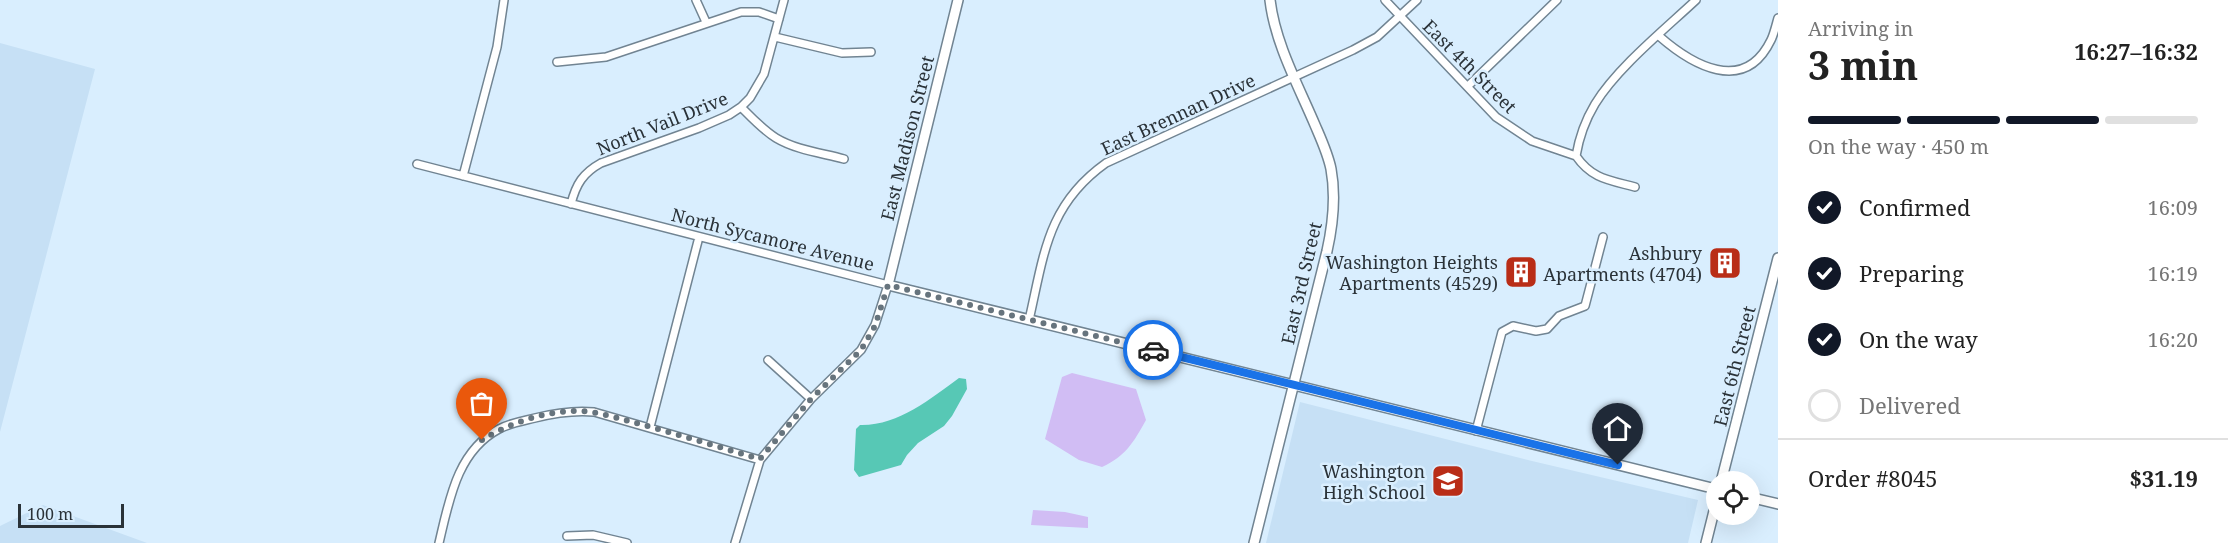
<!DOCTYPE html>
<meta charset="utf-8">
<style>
body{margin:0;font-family:"Noto Serif",serif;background:#f6f6f6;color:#222;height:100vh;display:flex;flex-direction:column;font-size:22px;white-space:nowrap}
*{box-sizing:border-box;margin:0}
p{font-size:20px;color:#767676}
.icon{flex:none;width:33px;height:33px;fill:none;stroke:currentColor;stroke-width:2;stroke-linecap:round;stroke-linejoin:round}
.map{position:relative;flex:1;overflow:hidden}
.drawer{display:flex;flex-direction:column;background:#fff;width:450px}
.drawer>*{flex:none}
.controls{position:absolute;left:1706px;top:471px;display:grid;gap:12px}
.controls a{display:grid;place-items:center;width:54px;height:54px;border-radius:50%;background:#fff;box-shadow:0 6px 24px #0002;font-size:30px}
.scale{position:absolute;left:18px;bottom:15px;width:106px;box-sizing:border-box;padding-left:6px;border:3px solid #2a3238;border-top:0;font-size:16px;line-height:21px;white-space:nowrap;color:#2a3238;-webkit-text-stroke:4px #d9eefe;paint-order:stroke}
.pin{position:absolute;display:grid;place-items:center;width:51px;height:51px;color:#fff;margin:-62px -26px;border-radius:50% 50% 50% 0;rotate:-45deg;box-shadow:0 0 6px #0007}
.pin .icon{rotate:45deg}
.courier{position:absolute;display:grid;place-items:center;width:60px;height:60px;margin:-30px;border:4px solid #1a73e8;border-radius:50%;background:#fff;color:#222;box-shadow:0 2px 8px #0007}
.summary em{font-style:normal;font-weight:700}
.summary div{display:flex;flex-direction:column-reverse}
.summary{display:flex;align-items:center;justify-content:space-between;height:102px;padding:0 30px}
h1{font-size:39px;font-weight:700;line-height:45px}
.bar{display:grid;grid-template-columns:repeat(4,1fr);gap:9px 6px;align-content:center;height:72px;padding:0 30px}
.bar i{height:8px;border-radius:4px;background:#e0e0e0}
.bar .current{background:#111827}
.bar p{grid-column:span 4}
.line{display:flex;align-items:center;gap:15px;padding:0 30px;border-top:2px solid #e0e0e0}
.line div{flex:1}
ol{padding:0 30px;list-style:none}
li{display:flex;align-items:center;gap:18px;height:66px}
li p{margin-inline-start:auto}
li .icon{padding:6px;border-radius:50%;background:#111827;color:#fff;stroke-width:4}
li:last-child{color:#767676}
li i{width:33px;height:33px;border:3px solid #e0e0e0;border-radius:50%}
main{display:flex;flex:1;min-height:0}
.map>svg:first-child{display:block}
.built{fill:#c6e0f5}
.green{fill:#d1bdf4}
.water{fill:#57c8b5}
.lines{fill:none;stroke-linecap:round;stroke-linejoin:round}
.street-casing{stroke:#718492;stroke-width:10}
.secondary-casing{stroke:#718492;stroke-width:12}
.street{stroke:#fff;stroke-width:7}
.secondary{stroke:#fff;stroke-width:9}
.done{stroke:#67747d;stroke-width:6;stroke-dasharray:0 10.8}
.route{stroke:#1a73e8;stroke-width:8}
.labels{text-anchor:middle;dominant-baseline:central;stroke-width:5;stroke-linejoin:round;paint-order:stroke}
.street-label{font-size:18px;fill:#2a3238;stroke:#d9eefe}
.poi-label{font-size:18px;fill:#2a3238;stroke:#d9eefe;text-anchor:end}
</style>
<main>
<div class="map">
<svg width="1778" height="543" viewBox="0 0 1778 543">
<rect width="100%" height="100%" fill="#d9eefe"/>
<path class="built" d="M0,43L95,69L0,432Z
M1300,402L1532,461L1698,500L1688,543H1266Z
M43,505L147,543H0V526Z"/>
<path class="green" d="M1072,373L1136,389L1146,420C1133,443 1126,456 1102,467L1079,460L1045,439L1062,377Z
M1033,510L1065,512L1088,517V528L1031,525Z"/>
<path class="water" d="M959,378L966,379L967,389L952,416L944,426L918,443L907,455L901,465L859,477L854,470L856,429L860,425C898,426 930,399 959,378Z"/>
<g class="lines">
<g class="street-casing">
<path id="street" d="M696,0L706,22
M1385,0L1496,117L1532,141L1576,156
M1659,36C1691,64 1744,96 1771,40C1774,34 1776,25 1778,18
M775,37L842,53L871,52
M557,62L606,57L741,12H759L779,19
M1468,86L1557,0
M741,107C752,118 763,130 776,138C796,150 822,153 844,159
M1576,156C1579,138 1586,119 1595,104C1617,68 1665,29 1696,0
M1576,156C1592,179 1609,180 1635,187
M417,164L888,285L875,325L861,350L811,399L760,460L735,543
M463,176L497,47L504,0
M571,204C576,184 583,173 601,163L699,128L729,115L741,107L750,98L764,74L784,0
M1029,320C1044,255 1047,205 1106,163L1353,50L1377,37L1417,0
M768,360L811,399
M650,427L699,237
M1476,431L1502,332L1513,326L1536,331L1547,329L1559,316L1585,306L1603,237
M567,536L593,535L627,543
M439,543C449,501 457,451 499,429C510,423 523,421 535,418C555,413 573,410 594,412L760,460"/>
</g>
<g class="secondary-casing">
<path id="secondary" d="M958,0L888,285L1716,489
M1721,482L1778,258
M1749,497L1778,504
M1254,543L1327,251C1333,224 1336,196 1331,169C1328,154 1321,139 1315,125C1298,85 1275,43 1270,0
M1706,543L1716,503"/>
</g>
<use href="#street" class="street"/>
<use href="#secondary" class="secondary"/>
</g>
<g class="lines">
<path class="done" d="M482,440C508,424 542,412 573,411C593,410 613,417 632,422C675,433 718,447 760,459L811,399L861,350L875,326L888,285L1153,350"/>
<path class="route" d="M1153,350L1618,465"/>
</g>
<defs>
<g id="building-square" transform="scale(1.725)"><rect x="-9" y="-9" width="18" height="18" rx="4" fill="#b92d17" stroke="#d9eefe"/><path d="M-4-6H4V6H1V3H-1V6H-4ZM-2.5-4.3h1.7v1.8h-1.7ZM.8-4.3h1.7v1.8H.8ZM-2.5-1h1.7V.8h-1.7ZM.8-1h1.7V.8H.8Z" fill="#fff"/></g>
<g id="school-square" transform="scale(1.725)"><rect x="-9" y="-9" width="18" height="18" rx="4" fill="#b92d17" stroke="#d9eefe"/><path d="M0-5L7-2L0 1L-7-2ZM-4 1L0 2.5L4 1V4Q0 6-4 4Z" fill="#fff"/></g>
</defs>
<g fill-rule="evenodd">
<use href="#building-square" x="1725" y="263"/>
<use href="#building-square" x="1521" y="272"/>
<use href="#school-square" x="1448" y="481"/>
</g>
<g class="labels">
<g class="street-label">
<text transform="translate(1470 66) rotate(45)">East 4th Street</text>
<text transform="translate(1178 114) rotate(-25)">East Brennan Drive</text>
<text transform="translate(662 123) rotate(-22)">North Vail Drive</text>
<text transform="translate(907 138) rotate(-76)">East Madison Street</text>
<text transform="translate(773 239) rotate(14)">North Sycamore Avenue</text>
<text transform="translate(1301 283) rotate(-77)">East 3rd Street</text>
<text transform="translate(1734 366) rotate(-76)">East 6th Street</text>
</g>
<g class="poi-label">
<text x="1702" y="253">Ashbury<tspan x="1702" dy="21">Apartments (4704)</tspan></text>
<text x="1498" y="262">Washington Heights<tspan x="1498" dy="21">Apartments (4529)</tspan></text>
<text x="1425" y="471">Washington<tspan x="1425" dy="21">High School</tspan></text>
</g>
</g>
</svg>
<div class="controls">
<a><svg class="icon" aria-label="locate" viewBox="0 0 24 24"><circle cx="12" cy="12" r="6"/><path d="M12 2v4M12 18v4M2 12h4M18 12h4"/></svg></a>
</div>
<div class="scale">100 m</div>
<div class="pin" style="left:482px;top:440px;background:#ea580c"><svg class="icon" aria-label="bag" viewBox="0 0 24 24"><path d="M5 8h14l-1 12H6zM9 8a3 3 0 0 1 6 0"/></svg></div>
<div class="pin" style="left:1618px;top:465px;background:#1f2937"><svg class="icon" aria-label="home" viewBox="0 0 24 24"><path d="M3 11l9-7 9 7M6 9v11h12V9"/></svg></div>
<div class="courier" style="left:1153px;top:350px"><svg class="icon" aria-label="car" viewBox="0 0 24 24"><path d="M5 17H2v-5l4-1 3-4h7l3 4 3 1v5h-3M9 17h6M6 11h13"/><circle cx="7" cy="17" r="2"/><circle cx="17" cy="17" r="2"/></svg></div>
</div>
<section class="drawer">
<div class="summary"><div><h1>3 min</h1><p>Arriving in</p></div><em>16:27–16:32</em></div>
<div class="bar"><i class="current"></i><i class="current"></i><i class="current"></i><i></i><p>On the way · 450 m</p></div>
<ol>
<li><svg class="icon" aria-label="check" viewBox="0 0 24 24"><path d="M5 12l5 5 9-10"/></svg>Confirmed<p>16:09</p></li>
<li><svg class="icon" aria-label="check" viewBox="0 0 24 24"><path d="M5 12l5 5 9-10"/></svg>Preparing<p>16:19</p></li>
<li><svg class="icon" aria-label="check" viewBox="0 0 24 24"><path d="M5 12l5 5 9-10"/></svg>On the way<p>16:20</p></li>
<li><i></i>Delivered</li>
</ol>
<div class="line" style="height:78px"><div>Order #8045</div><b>$31.19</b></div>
</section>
</main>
